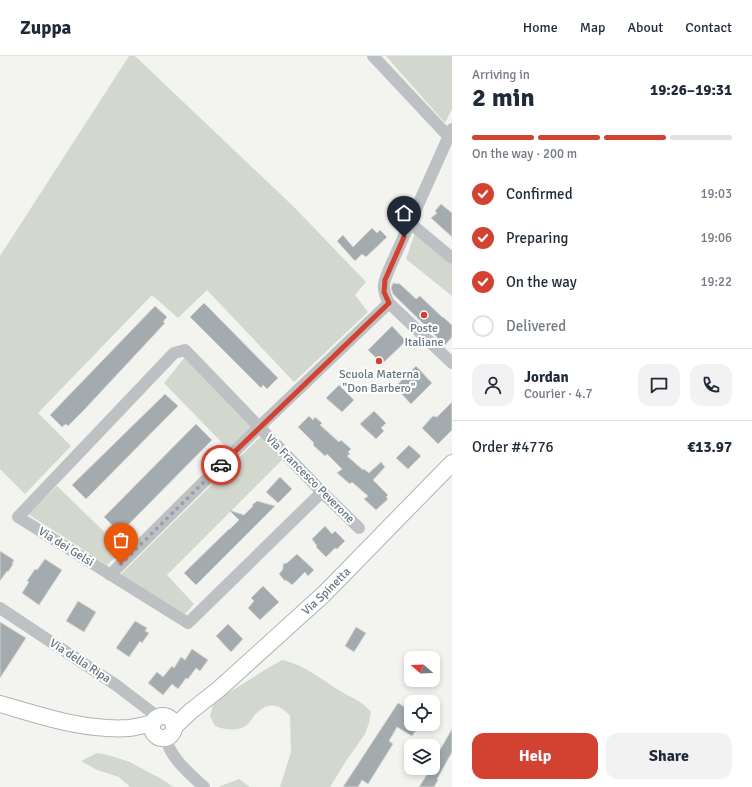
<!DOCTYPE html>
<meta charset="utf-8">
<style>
body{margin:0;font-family:Signika,sans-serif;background:#f2f2f3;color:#1f2937;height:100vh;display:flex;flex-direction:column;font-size:15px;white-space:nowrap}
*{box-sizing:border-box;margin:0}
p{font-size:13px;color:#747a83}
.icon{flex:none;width:22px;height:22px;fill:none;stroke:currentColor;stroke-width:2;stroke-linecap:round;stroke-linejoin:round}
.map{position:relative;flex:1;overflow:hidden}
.side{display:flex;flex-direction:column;background:#fff;width:300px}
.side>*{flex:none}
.needle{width:26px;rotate:289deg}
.buttons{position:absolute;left:404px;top:595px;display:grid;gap:8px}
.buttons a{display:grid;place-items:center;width:36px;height:36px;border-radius:8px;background:#fff;box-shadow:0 2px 6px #0003;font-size:20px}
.pin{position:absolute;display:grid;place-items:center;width:34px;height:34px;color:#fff;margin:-41px -17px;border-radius:50% 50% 50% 0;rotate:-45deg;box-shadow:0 0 4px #0007}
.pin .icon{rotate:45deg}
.courier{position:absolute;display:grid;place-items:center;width:40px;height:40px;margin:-20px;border:3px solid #d34130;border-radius:50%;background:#fff;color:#222;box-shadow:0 1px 5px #0007}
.headline em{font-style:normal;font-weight:700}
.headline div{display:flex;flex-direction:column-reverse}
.headline{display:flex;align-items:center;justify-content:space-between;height:68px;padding:0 20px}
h1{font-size:26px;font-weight:700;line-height:30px}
.bar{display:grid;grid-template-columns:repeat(4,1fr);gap:6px 4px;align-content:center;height:48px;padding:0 20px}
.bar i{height:5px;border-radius:3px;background:#e0e1e3}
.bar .current{background:#d34130}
.bar p{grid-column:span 4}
.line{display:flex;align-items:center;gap:10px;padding:0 20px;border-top:1px solid #e0e1e3}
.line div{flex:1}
.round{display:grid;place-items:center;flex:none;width:42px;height:42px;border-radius:12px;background:#f2f2f3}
ol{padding:0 20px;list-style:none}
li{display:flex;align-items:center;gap:12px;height:44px}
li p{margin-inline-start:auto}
li .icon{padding:4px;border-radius:50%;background:#d34130;color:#fff;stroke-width:4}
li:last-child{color:#747a83}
li i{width:22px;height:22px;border:2px solid #e0e1e3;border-radius:50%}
.button{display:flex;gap:8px;margin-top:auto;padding:8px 20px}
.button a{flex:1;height:46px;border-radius:12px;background:#d34130;color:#fff;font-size:16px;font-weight:700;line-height:46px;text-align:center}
.button a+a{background:#f2f2f3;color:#1f2937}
header{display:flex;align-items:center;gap:24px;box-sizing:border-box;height:56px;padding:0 20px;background:#fff;border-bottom:1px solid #e0e1e3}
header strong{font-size:19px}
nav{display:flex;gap:22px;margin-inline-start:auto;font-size:14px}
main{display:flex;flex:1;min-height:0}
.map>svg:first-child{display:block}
.green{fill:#d3d8cf}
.building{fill:#a3abae;stroke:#d5d4d3}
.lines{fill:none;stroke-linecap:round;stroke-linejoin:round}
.major-casing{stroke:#aeb4b6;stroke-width:18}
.minor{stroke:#bdc1c4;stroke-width:12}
.major{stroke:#fff;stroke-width:16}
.done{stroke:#97a2a6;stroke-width:4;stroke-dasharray:0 7.2}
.route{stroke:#d34130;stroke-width:5}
.poi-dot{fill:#d34130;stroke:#fff;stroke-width:1.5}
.labels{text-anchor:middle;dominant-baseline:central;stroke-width:4;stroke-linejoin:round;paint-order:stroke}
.poi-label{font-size:12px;fill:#65767e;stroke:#fff}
.street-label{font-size:12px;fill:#65767e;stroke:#fff}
</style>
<header>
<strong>Zuppa</strong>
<nav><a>Home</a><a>Map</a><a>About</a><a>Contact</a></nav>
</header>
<main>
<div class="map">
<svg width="452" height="731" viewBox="0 0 452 731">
<rect width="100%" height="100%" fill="#f3f3f0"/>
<path class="green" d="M129,0H135L294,151L366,226L355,239L368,256L294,326L207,234L178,262L152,239L38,357L71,390L25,438L0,413V200Z
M386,0H452V53L445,67Z
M415,177L452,208V240L406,203Z
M185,301L254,372L230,395L164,327Z
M261,380L282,404L167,519L194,548L185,558L120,519Z
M57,430L123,494L107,509L28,458Z
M282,604C305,609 321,623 340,635C352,642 362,645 371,656L369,667L365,678L346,705L330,731H278H280L291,696L290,660C278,646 266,646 254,660C252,663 250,666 248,668C239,676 225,674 215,670L210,660L214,646L263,615Z
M97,697L108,699L130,706L152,718L162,723L173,731H130L119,721L97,714L81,705Z
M239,723L250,731H218Z"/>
<path class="building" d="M441,148L452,157V181L431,162L437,157L435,155Z
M372,172L377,177L380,174L387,181L366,201L362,198L355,205L337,185L343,179L353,191Z
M393,227L400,228L416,243L420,240L442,261H443L452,269V281L445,289L393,238L391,232Z
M204,247L278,322L267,333L263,329L261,332L190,261Z
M155,250L167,261L163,266L165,267L83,355L68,370L66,368L62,371L50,359Z
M392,270L406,285L382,308L368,294Z
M416,310L432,327L411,348L395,331Z
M339,329L354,344L342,356L326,342Z
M165,338L178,350L86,443L72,429Z
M452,346V374L438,388L422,372L433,360L437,361Z
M374,355L386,367L381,372L384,375L376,383L360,368Z
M309,360L313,364L315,361L322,367L320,369L339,386L341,384L351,393L348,396L350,398L347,400L363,414L364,413L369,417L381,406L385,411L373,424L388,439L386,441L388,443L376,454L364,443L368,440L352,426L350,428L337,417L342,413L327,398L325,400L313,389L314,387L298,371Z
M196,368L212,384L120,477L104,461Z
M409,389L421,400L408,413L396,402Z
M280,421L292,433L278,447L266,436Z
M257,445L275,450L196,529L184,517L229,473H230L239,464L229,454L244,459L253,450L252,449Z
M325,470L332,478L335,475L345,485L337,493L335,492L326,501L316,491L317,490L312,483Z
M0,495L14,504L12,508H13L8,516L7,515L0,525Z
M297,498L314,514L308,520L305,516L292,529L286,524L285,525L279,518L283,513V508L287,507Z
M45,503L62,514L39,549L22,537L29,526L27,525L35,513L37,514Z
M263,530L279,546L260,564L248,552L254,545L251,542Z
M78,545L96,556L84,576L66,565Z
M135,565L147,572L145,575L149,577L142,587L140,585L129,601L116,592Z
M0,566L26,582L0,622Z
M228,568L243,583L231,596L216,580Z
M356,571L366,577L354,596L345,590Z
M192,593L208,604L200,615L196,612L188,623L186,622L178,633L172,628L163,639L148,627L157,616L163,621L172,610L174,612L181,601L185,604Z
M398,647L411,655V668H420L412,680L397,671L389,685L393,688L368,728L362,724L358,731H343Z
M452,673V696L437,723L438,724L434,731H419L428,717H427L430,712H433V706Z"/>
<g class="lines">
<g class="major-casing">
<g id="major">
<path d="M0,648C42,660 85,675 129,672C137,671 145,669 153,667"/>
<circle cx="163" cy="671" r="11"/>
<path id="s1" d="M174,671L191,655L219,633L324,538L452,407"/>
</g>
</g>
<path class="minor" d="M373,0L448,80
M452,73L391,209C384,226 380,230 389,247L452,307
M410,167L452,202
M322,436L188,567L18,461L174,297L185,294L322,436L359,472
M110,519L259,371L389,247
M0,552L116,629L158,661
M166,682C170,702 190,718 204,731"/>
<use href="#major" class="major"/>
</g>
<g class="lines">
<path class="done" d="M121,508L221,409"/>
<path class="route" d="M221,409L389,247L384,236L385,224L404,181"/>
</g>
<g class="poi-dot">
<circle cx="424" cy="259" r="4"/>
<circle cx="379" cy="305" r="4"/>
</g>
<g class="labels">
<g class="poi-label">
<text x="424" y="272">Poste<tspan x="424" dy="14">Italiane</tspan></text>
<text x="379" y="318">Scuola Materna<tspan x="379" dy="14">"Don Barbero"</tspan></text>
</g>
<g class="street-label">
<text transform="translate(310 423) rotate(45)">Via Francesco Peverone</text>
<text transform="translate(66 491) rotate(32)">Via dei Gelsi</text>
<text stroke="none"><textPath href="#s1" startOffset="204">Via Spinetta</textPath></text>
<text transform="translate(80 605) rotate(33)">Via della Ripa</text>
</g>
</g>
</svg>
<div class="buttons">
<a><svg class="needle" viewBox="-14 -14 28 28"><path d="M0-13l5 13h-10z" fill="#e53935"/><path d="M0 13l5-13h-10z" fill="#747a83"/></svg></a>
<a><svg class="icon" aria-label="locate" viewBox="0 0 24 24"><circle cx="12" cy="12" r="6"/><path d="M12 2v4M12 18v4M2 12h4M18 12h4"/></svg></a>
<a><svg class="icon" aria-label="layers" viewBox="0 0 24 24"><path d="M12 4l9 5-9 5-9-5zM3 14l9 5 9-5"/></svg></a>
</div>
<div class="pin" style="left:121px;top:508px;background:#ea580c"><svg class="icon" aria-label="bag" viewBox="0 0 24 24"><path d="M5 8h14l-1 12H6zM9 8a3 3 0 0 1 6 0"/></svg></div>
<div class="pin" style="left:404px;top:181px;background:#1f2937"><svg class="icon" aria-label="home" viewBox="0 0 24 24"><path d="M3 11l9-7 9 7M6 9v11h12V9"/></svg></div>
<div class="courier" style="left:221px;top:409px"><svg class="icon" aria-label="car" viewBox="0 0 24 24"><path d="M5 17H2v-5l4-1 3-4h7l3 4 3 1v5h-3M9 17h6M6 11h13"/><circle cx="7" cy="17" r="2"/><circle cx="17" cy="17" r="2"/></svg></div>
</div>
<section class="side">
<div class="headline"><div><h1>2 min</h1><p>Arriving in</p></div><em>19:26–19:31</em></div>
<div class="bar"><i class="current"></i><i class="current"></i><i class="current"></i><i></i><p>On the way · 200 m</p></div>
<ol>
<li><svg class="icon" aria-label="check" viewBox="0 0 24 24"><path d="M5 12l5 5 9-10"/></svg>Confirmed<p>19:03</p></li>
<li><svg class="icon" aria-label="check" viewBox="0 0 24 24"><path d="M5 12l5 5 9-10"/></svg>Preparing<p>19:06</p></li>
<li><svg class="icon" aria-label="check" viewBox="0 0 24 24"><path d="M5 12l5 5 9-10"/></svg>On the way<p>19:22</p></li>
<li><i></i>Delivered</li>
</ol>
<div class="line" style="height:72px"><a class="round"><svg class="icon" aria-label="person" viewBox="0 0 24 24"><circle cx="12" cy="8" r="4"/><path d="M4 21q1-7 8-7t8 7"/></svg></a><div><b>Jordan</b><p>Courier · 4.7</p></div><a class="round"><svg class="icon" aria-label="chat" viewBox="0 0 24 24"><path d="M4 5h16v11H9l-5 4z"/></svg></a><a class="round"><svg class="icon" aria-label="phone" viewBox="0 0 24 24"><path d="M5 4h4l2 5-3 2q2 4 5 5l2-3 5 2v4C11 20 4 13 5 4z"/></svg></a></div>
<div class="line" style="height:52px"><div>Order #4776</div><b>€13.97</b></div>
<div class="button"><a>Help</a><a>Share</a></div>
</section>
</main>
